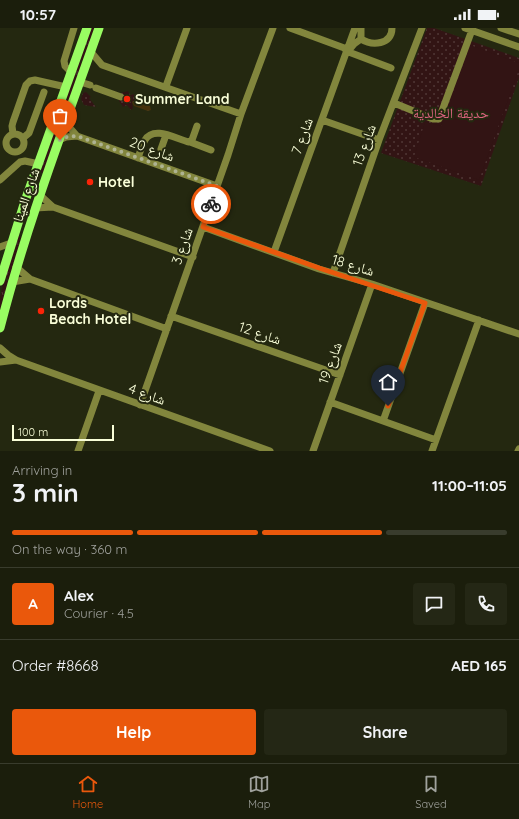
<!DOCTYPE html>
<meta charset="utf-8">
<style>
body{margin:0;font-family:Quicksand,"Noto Naskh Arabic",sans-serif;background:#242715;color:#f1f3f6;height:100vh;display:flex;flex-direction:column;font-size:15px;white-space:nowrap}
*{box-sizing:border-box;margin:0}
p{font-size:13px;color:#a0a29d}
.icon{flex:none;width:22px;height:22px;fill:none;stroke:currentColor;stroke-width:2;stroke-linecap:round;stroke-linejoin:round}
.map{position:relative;height:423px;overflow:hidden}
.panel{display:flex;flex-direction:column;background:#1b1e0c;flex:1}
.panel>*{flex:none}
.scale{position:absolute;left:12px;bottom:10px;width:102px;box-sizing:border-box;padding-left:4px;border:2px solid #f9fed8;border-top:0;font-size:11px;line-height:14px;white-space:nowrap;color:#f9fed8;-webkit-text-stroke:3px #242810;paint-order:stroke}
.pin{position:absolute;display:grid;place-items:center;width:34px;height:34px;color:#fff;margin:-41px -17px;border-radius:50% 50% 50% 0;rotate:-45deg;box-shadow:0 0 4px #0007}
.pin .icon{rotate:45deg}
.courier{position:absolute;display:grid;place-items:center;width:40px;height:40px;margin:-20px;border:3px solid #ea580c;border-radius:50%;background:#fff;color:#222;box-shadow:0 1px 5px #0007}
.head em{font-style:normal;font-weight:700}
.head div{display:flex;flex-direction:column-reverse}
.head{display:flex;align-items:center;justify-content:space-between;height:68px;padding:0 12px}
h1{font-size:26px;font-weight:700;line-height:30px}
.bar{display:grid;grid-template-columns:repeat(4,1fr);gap:6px 4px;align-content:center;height:48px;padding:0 12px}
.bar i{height:5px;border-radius:3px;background:#393c2d}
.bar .on{background:#ea580c}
.bar p{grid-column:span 4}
.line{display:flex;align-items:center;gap:10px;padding:0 12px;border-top:1px solid #393c2d}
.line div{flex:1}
.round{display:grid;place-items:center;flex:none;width:42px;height:42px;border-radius:4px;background:#242715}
.primary-button{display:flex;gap:8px;margin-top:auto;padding:8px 12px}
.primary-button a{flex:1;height:46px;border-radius:4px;background:#ea580c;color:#fff;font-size:16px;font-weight:700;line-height:46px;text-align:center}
.primary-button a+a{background:#242715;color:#f1f3f6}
.status{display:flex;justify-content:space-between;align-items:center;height:28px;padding:0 20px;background:#1b1e0c;direction:ltr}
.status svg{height:11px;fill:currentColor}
.tabs{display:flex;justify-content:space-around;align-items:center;height:56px;border-top:1px solid #393c2d;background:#1b1e0c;font-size:11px;color:#a0a29d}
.tabs a{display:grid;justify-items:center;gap:2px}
.tabs .on{color:#ea580c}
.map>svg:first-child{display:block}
.grass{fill:url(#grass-tufts)}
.park{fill:url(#park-dots)}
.pitch{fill:#321414}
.water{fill:url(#water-waves)}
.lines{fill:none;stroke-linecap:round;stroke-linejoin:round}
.minor{stroke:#82863d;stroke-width:7}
.major{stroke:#99fc62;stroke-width:9}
.done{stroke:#aeb392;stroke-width:4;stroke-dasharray:0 7.2}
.route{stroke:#ea580c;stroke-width:5}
.poi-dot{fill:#fa2408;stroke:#242810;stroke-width:1.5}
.labels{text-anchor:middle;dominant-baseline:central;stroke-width:4;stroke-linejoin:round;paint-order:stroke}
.poi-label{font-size:14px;font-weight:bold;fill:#f9fed8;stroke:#242810;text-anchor:start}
.park-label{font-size:14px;fill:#de6481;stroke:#242810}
.street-label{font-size:14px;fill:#f9fed8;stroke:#242810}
</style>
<div class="status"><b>10:57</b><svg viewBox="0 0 49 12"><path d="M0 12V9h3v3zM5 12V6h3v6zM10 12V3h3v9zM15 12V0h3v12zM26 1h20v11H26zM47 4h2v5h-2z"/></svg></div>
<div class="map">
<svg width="519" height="423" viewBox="0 0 519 423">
<defs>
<pattern id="grass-tufts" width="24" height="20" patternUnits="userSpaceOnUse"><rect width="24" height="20" fill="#321414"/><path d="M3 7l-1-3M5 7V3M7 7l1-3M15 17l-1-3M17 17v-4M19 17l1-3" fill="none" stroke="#503735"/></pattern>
<pattern id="park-dots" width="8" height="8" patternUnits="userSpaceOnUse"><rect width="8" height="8" fill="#321414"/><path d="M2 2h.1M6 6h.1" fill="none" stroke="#503735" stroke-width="1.8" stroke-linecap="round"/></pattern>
<pattern id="water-waves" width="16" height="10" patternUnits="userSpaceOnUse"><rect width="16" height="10" fill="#46310c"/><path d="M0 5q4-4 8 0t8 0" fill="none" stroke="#584623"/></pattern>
</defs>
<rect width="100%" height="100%" fill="#242810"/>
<path class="grass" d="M91,0H95L83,33L80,32Z
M79,34L82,35L68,77L64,76Z
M63,78L67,79L53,120L49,119Z
M48,121L52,122L44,145L40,144Z
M18,208L21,209L9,251L5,250Z
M4,252L8,253L0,284V269Z"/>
<path class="park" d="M427,0H434L519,30V50L481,158L381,125Z
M128,63L130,67L136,66L137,70L132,74L133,80L131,82L127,77L123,79L119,73L121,65Z
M86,64L91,69L89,70L96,79L84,77L81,71L83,65Z"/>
<path class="pitch" d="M470,17L519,35V41L479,152L414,129L425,94L441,98Z"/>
<path class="water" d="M136,72L150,78L151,82L148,83L134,78L132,74Z"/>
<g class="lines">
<path class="minor" d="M290,0L347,21
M465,0L519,19
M501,0L519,6
M361,11V0
M349,22L354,16L361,11C372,18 392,17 392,0
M346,23L391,40
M91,24L102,37L241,86
M71,44L65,38L64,33L74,0
M80,54L90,57
M166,58L187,0
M96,60L121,69
M394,75L433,91H439L472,2
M322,92L379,112
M66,94L70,100L77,108L217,158
M13,106L12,98L13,94L26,57L30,53L35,52L66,59
M6 115a9 9 0 1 1 18 0a9 9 0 1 1-18 0Z
M23,110L29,105L44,64
M59,112L66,109L77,108
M190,114L211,122
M161,121L166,107
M138,130C140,124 142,117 145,112C154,97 176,111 189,114L192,112L197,98
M0,152L20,134L25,133L39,136
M40,167L53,179
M35,180L53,179L193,229
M203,199L319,241L372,256L519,306
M0,219L11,215
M274,224L355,0
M16,239L30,251L167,301
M333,245L379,112L422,0
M12,254L30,251
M171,288L340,347
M0,320L8,327L16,332L270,423
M0,334L16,332
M330,374L436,412
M140,377L228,127L241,86L273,0
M383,393L425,275
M78,423L99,363
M313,423L372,256
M432,423L479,292
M518,423L519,421"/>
<path class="major" d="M0,253L25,173L87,0
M0,300C26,198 64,99 99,0"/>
</g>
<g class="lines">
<path class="done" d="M60,112L66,109L77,108L217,158L211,176"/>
<path class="route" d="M211,176L203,199L319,240L425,275L388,378"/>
</g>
<g class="poi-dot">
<circle cx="127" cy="71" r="4"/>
<circle cx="90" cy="154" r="4"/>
<circle cx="41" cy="283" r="4"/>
</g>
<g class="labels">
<g class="poi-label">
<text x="135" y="71">Summer Land</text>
<text x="98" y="154">Hotel</text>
<text x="49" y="275">Lords<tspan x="49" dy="16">Beach Hotel</tspan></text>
</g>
<g class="park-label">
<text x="451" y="85">حديقة الخالدية</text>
</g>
<g class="street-label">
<text transform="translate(302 108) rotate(-70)">شارع 7</text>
<text transform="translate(364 117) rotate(-70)">شارع 13</text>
<text transform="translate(152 121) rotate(20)">شارع 20</text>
<text transform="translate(26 167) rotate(-71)">شارع المينا</text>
<text transform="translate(182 218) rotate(-71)">شارع 3</text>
<text transform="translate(353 237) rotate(17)">شارع 18</text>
<text transform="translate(260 305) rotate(19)">شارع 12</text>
<text transform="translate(330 335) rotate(-70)">شارع 19</text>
<text transform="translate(147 366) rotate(20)">شارع 4</text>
</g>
</g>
</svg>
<div class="scale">100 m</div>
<div class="pin" style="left:60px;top:112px;background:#ea580c"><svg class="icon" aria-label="bag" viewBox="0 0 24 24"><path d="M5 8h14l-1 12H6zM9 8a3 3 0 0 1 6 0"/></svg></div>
<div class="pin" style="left:388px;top:378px;background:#1f2937"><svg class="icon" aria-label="home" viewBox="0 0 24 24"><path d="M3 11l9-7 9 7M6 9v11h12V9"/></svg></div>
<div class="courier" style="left:211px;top:176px"><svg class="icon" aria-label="bike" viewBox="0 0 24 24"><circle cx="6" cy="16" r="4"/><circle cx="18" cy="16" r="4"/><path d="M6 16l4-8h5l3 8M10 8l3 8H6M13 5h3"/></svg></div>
</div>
<section class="panel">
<div class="head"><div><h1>3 min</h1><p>Arriving in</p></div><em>11:00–11:05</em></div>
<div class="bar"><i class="on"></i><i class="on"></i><i class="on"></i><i></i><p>On the way · 360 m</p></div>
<div class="line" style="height:72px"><b class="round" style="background:#ea580c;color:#fff">A</b><div><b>Alex</b><p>Courier · 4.5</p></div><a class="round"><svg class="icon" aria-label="chat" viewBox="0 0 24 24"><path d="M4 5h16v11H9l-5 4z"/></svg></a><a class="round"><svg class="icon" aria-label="phone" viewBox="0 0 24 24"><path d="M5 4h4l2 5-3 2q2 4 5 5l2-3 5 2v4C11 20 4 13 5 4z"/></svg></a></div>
<div class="line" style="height:52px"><div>Order #8668</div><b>AED 165</b></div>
<div class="primary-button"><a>Help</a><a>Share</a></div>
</section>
<nav class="tabs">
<a class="on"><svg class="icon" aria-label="home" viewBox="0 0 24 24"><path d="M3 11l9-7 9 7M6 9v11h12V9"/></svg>Home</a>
<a><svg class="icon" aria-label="map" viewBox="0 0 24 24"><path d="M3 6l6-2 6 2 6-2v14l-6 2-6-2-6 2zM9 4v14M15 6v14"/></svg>Map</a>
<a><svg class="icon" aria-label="saved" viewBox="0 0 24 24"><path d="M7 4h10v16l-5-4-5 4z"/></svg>Saved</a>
</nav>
